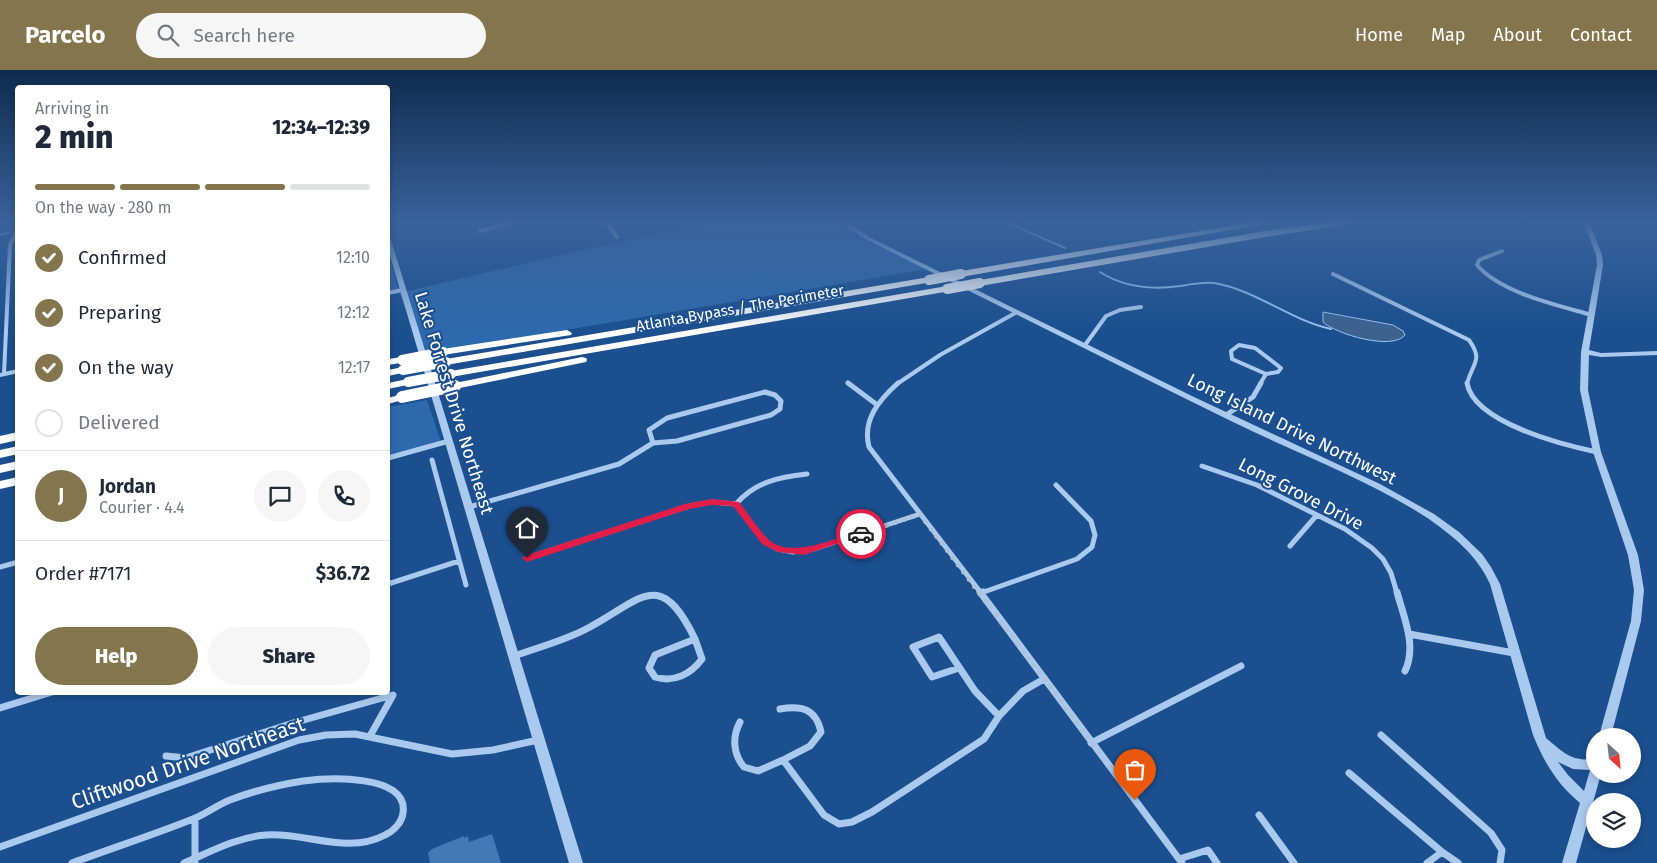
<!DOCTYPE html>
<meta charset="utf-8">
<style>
body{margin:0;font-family:"Fira Sans",sans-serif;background:#f6f6f7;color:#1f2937;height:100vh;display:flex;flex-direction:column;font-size:19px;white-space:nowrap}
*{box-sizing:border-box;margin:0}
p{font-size:16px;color:#747a83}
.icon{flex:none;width:28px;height:28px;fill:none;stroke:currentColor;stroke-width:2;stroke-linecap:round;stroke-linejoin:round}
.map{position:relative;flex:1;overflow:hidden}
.side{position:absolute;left:15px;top:15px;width:375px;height:610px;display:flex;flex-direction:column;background:#fff;border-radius:5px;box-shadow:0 2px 8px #0003}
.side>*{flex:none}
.needle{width:32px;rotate:153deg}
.fabs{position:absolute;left:1586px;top:658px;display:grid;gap:10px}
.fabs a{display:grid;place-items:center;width:55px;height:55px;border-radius:50%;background:#fff;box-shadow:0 2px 8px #0003;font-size:25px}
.pin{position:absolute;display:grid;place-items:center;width:42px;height:42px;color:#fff;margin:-51px -21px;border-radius:50% 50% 50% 0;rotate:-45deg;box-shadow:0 0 5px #0007}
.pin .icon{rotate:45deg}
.courier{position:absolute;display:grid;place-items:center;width:50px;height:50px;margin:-25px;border:4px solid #e11d48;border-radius:50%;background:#fff;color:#222;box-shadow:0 1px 6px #0007}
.overview em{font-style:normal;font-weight:800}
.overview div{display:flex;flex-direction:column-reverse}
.overview{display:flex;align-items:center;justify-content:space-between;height:85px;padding:0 20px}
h1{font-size:32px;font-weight:800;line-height:38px}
.bar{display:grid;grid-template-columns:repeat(4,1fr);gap:8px 5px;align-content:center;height:60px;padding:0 20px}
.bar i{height:6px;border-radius:4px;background:#e0e1e3}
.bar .selected{background:#84754c}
.bar p{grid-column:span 4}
.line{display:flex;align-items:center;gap:12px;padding:0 20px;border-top:1px solid #e0e1e3}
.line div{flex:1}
.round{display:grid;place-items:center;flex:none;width:52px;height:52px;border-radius:26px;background:#f6f6f7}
ol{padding:0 20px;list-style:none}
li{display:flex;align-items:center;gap:15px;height:55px}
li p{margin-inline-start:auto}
li .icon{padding:5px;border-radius:50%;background:#84754c;color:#fff;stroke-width:4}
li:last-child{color:#747a83}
li i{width:28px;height:28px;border:2px solid #e0e1e3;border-radius:50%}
.cta{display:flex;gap:10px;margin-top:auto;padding:10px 20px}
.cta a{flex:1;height:58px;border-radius:30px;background:#84754c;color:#fff;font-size:20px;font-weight:800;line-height:58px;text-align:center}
.cta a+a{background:#f6f6f7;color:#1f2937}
header{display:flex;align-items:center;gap:30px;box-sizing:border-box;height:70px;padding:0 25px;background:#84754c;color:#fff}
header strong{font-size:24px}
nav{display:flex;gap:28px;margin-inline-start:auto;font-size:18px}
.search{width:350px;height:45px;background:#f6f6f7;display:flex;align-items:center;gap:12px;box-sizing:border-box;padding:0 18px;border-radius:28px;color:#747a83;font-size:19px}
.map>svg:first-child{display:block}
.green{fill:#2e69ad}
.water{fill:#3c6290;stroke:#9cc4f0}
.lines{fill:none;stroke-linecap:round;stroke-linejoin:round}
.stream{stroke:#9cc4f0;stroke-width:2}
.building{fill:#4478b7}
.minor-far2{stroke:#a9c9ee;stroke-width:4}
.minor-far1{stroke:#a9c9ee;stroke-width:5}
.minor{stroke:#a9c9ee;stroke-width:7}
.tertiary{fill:#a9c9ee;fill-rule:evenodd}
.motorway{fill:#fff;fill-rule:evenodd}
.motorway-bridge-far1{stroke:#fff;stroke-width:10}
.motorway-bridge{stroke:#fff;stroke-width:12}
.route{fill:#e11d48}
.done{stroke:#afc1d8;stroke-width:5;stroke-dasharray:0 9}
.labels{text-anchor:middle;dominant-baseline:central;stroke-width:4;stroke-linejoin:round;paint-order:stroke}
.far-street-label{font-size:15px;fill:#fff;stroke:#1b4f8f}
.street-label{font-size:18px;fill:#fff;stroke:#1b4f8f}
.near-street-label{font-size:21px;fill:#fff;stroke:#1b4f8f}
</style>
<header>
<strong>Parcelo</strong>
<div class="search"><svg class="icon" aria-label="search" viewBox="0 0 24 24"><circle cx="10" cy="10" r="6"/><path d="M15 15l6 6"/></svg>Search here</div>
<nav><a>Home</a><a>Map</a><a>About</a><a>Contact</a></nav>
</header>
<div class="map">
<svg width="1657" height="793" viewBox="0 0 1657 793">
<rect width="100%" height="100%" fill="#1b4f8f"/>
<path class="green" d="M720,151H837L854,165L927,199L424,284L399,223L388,225V181L399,223L613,173Z
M427,330L441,372L388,386V337Z"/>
<path class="water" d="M1323,242L1393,255L1403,261L1405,265C1392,281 1336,264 1323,252Z"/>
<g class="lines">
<path class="stream" d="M1004,151L1065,178
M0,165L10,162
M1100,202C1125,218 1152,220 1180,216C1192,214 1203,212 1214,213C1256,220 1290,250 1331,259"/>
</g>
<path class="building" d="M492,764L501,793H430L428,783L432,779L464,766V768L468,766L469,772Z"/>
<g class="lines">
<path class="minor-far2" d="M605,151L617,167
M480,161L518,151
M1502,181L1479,190L1477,195C1501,223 1557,235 1592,245
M1333,204L1469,270C1484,291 1472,293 1467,314
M388,223L402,220
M1085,275L1106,246L1120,240L1141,237
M1239,275L1255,278L1281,298L1278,302L1266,304L1232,289L1231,281Z
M4,304L10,175L18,159
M0,305L18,301
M848,313L850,314
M897,314L940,285L1017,242
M1260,314L1266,304"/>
<path class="minor-far1" d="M848,313L876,334
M898,313C879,330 862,350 869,377L981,523
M1467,313C1474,353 1564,375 1597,382
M765,322L775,325L781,331L780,339L771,345L677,371L653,373L649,360L667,348Z
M1226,345L1253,327L1261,313
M388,388L449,371
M432,390L466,515
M1202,396L1257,415L1345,459L1372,478L1383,489L1391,503L1397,523
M736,434L765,472L778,479L793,482L814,479L920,444
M736,434C755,412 779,407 807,404
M469,437L619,394L653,373
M1290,476L1316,446
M527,488L689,436L712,432L736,434
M0,497L18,492
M388,514L459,491
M981,523L1077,489L1092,477L1095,465L1091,451L1056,415"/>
<path class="minor" d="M980,522L1182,793
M1397,522C1404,548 1417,576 1405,601
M981,523L983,522
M1409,564L1514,583
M695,569L702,589C691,604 674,613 655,607L649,598L655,585Z
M514,586C539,577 567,570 590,557C642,529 660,497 695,569
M959,598L932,607L913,577L939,567L975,621L999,646
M0,638L52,622
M780,639C802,635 816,639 821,662L810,676L783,690
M740,652C732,667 733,684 744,697L758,701L783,690L824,745L839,754L852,752L872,742L984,669L999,646L1023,621L1044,609
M1381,665L1491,763L1502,780L1500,793
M1091,673L1241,596
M166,686L186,688L293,653L393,625L370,666
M1349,703L1442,782
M1259,745L1294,793
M195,748V793
M0,777L299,670L326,665L355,664L452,684L493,680L538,670
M1179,789L1208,780L1217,793
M72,793C112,778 153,765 193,749C206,744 217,735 230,730C253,721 278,715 303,711C326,708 409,703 403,743C402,752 394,761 385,765C348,785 305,762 266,765C237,767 210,782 184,793
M1427,793L1442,782L1458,793"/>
<path class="tertiary" d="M837,151H845L869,167L1194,327L1380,414L1434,444L1459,462L1482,484L1491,497L1500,514L1546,668C1563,682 1571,692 1595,689V704H1601L1576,793H1562L1580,733C1557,714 1544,692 1533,665L1490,514C1477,485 1454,467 1429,449C1368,409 1298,384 1233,352C1110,292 988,230 865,169ZM1558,692L1573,699L1590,700L1584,721L1568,705Z
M1583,151H1589L1602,185L1603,195L1589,280L1601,283L1657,281V285L1601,287L1589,285L1588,320L1601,382L1638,485L1644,520L1641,551L1611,666H1599L1631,551L1634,520L1628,485L1593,382L1580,320L1581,282L1597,195L1596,185Z
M388,168L391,170L583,793H569L388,179Z"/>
<path class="motorway" d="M1260,151H1282L961,207L956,204L961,201Z
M1341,151H1369L1265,167L980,216L975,213L980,210L1265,161Z
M929,207L932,208V212L446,295L441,292L446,289Z
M947,216L952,219L950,221L451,307L445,304L451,301Z
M567,260L572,263L571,265L443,285L438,282L443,279Z
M402,287L406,288L407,290L406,292L388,295V289Z
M582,287L586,288L587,290L586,292L455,319L449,316L455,313Z
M403,297L408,300L407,302L388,306V300Z
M408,309L414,312L412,314L388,319V313Z
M402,324L406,325L408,327L406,329L388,334V328Z
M18,362V370L0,374V366Z
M18,376V384L0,388V380Z
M18,391V399L0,403V395Z
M18,407V415L0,419V411Z"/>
<path class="motorway-bridge-far1" d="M929,210L961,204
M947,219L980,213
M402,290L443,282
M403,300L446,292
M408,312L451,304"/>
<path class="motorway-bridge" d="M402,327L455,316"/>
</g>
<linearGradient id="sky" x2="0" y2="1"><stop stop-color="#0f2b4f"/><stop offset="0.58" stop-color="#39639b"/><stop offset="1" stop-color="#39639b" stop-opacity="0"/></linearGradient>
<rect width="1657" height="262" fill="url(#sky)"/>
<path class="route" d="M712,429L739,432C748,443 757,458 768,469C790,490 835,468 861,461L865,464L804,485L778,482L762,474L733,436L712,435L689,439L527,492L522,488L524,486L685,434Z"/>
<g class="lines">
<path class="done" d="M861,464L920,444L1135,730"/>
</g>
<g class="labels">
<g class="far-street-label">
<text transform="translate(740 238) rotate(-10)">Atlanta Bypass / The Perimeter</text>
</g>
<g class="street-label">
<text transform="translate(454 333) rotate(73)">Lake Forrest Drive Northeast</text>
<text transform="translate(1292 359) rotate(26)">Long Island Drive Northwest</text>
<text transform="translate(1301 424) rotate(27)">Long Grove Drive</text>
</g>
<g class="near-street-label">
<text transform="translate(188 693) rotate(-19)">Cliftwood Drive Northeast</text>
</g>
</g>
</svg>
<div class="fabs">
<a><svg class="needle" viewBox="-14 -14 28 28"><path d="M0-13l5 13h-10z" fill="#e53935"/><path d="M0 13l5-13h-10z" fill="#747a83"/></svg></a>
<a><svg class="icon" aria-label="layers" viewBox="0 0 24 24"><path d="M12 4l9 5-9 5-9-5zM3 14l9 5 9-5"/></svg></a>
</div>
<div class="pin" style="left:1135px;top:730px;background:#ea580c"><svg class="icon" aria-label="bag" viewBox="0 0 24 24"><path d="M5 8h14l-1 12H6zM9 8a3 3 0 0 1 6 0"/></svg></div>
<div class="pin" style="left:527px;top:488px;background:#1f2937"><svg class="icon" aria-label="home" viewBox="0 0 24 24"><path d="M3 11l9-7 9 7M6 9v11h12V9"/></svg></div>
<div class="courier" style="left:861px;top:464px"><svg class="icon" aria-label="car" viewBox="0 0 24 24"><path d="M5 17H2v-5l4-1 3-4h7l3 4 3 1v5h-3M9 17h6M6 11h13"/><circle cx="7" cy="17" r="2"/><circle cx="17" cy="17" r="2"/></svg></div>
<section class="side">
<div class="overview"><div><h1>2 min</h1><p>Arriving in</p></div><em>12:34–12:39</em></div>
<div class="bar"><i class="selected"></i><i class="selected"></i><i class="selected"></i><i></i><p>On the way · 280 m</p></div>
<ol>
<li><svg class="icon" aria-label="check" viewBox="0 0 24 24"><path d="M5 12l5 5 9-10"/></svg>Confirmed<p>12:10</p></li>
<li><svg class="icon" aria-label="check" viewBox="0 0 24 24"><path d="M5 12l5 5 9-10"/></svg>Preparing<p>12:12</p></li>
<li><svg class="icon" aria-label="check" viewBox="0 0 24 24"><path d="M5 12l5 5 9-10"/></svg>On the way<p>12:17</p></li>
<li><i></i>Delivered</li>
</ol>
<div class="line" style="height:90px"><b class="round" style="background:#84754c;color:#fff">J</b><div><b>Jordan</b><p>Courier · 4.4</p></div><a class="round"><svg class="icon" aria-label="chat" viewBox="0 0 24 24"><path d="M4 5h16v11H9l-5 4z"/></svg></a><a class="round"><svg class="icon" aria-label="phone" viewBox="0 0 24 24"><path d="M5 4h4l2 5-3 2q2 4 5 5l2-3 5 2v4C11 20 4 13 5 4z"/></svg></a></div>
<div class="line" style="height:65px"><div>Order #7171</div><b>$36.72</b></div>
<div class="cta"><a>Help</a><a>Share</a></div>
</section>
</div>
